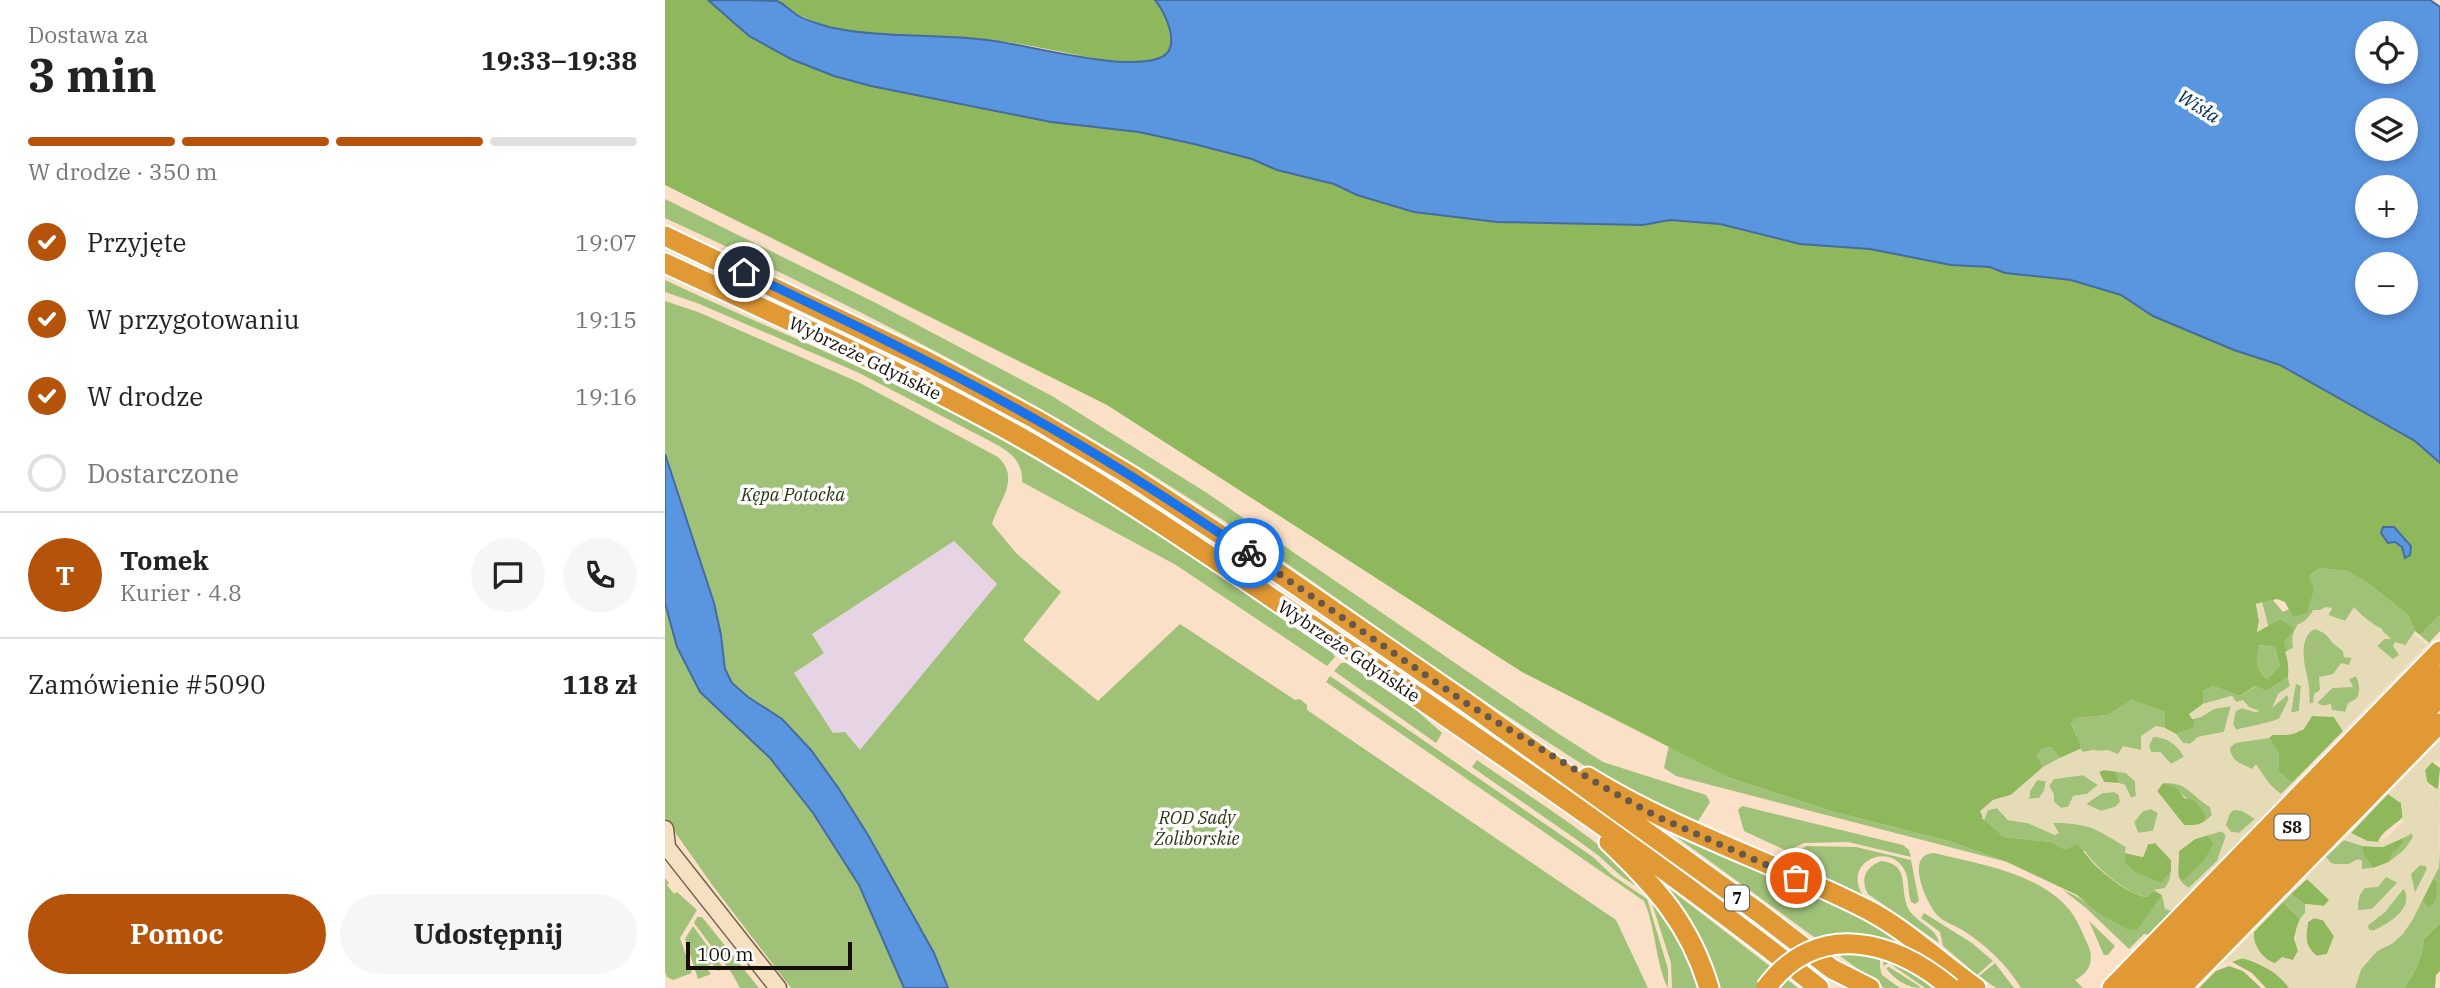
<!DOCTYPE html>
<html lang="pl">
<meta charset="utf-8">
<style>
body{margin:0;font-family:"IBM Plex Serif",serif;background:#f6f6f6;color:#222;height:100vh;display:flex;flex-direction:column;font-size:26px;white-space:nowrap}
*{box-sizing:border-box;margin:0}
p{font-size:23px;color:#767676}
.icon{flex:none;width:38px;height:38px;fill:none;stroke:currentColor;stroke-width:2;stroke-linecap:round;stroke-linejoin:round}
.map{position:relative;flex:1;overflow:hidden}
.drawer{display:flex;flex-direction:column;background:#fff;width:665px}
.drawer>*{flex:none}
.controls{position:absolute;left:1690px;top:21px;display:grid;gap:14px}
.controls a{display:grid;place-items:center;width:63px;height:63px;border-radius:50%;background:#fff;box-shadow:0 4px 10px #0003;font-size:35px}
.scale{position:absolute;left:21px;bottom:18px;width:166px;box-sizing:border-box;padding-left:7px;border:4px solid #160d06;border-top:0;font-size:19px;line-height:24px;white-space:nowrap;color:#160d06;-webkit-text-stroke:5px #fff;paint-order:stroke}
.pin{position:absolute;display:grid;place-items:center;width:60px;height:60px;color:#fff;margin:-30px;border:4px solid #fff;border-radius:50%;box-shadow:0 2px 7px #0007}
.courier{position:absolute;display:grid;place-items:center;width:70px;height:70px;margin:-35px;border:5px solid #1a73e8;border-radius:50%;background:#fff;color:#222;box-shadow:0 2px 9px #0007}
.summary em{font-style:normal;font-weight:800}
.summary div{display:flex;flex-direction:column-reverse}
.summary{display:flex;align-items:center;justify-content:space-between;height:119px;padding:0 28px}
h1{font-size:46px;font-weight:800;line-height:52px}
.bar{display:grid;grid-template-columns:repeat(4,1fr);gap:10px 7px;align-content:center;height:84px;padding:0 28px}
.bar i{height:9px;border-radius:5px;background:#e0e0e0}
.bar .current{background:#b45309}
.bar p{grid-column:span 4}
.line{display:flex;align-items:center;gap:18px;padding:0 28px;border-top:2px solid #e0e0e0}
.line div{flex:1}
.round{display:grid;place-items:center;flex:none;width:74px;height:74px;border-radius:37px;background:#f6f6f6}
ol{padding:0 28px;list-style:none}
li{display:flex;align-items:center;gap:21px;height:77px}
li p{margin-inline-start:auto}
li .icon{padding:7px;border-radius:50%;background:#b45309;color:#fff;stroke-width:4}
li:last-child{color:#767676}
li i{width:38px;height:38px;border:4px solid #e0e0e0;border-radius:50%}
.primary-button{display:flex;gap:14px;margin-top:auto;padding:14px 28px}
.primary-button a{flex:1;height:80px;border-radius:42px;background:#b45309;color:#fff;font-size:28px;font-weight:800;line-height:80px;text-align:center}
.primary-button a+a{background:#f6f6f6;color:#222}
main{display:flex;flex:1;min-height:0}
.map>svg:first-child{display:block}
.commercial{fill:#e6d4e5}
.green{fill:#a0c278;fill-rule:evenodd}
.forest{fill:#8fb85c;fill-rule:evenodd}
.sand{fill:#e5dbb6;fill-rule:evenodd}
.water{fill:#5a95e0;stroke:#466c9f;stroke-width:2;fill-rule:evenodd}
.lines{fill:none;stroke-linecap:round;stroke-linejoin:round}
.secondary-casing{stroke:#76614b;stroke-width:19}
.highway-casing{stroke:#fff;stroke-width:23}
.secondary{stroke:#f6e0c2;stroke-width:16}
.highway{stroke:#e09935;stroke-width:19}
.highway-bridge-casing{stroke:#fff;stroke-width:23;stroke-linecap:butt}
.highway-bridge{stroke:#e09935;stroke-width:19}
.done{stroke:#65574a;stroke-width:7;stroke-dasharray:0 12.6}
.route{stroke:#1a73e8;stroke-width:9}
.labels{text-anchor:middle;dominant-baseline:central;stroke-width:7;stroke-linejoin:round;paint-order:stroke}
.shield{fill:#fff;stroke:#5c5651;stroke-width:2}
.shield-label{font-size:16px;font-weight:bold;fill:#160d06}
.street-label{font-size:18px;fill:#160d06;stroke:#fff}
.park-label{font-size:18px;font-style:italic;fill:#273711;stroke:#fff}
.water-label{font-size:19px;font-style:italic;fill:#012b5a;stroke:#fff}
</style>
<main>
<section class="drawer">
<div class="summary"><div><h1>3 min</h1><p>Dostawa za</p></div><em>19:33–19:38</em></div>
<div class="bar"><i class="current"></i><i class="current"></i><i class="current"></i><i></i><p>W drodze · 350 m</p></div>
<ol>
<li><svg class="icon" aria-label="check" viewBox="0 0 24 24"><path d="M5 12l5 5 9-10"/></svg>Przyjęte<p>19:07</p></li>
<li><svg class="icon" aria-label="check" viewBox="0 0 24 24"><path d="M5 12l5 5 9-10"/></svg>W przygotowaniu<p>19:15</p></li>
<li><svg class="icon" aria-label="check" viewBox="0 0 24 24"><path d="M5 12l5 5 9-10"/></svg>W drodze<p>19:16</p></li>
<li><i></i>Dostarczone</li>
</ol>
<div class="line" style="height:126px"><b class="round" style="background:#b45309;color:#fff">T</b><div><b>Tomek</b><p>Kurier · 4.8</p></div><a class="round"><svg class="icon" aria-label="chat" viewBox="0 0 24 24"><path d="M4 5h16v11H9l-5 4z"/></svg></a><a class="round"><svg class="icon" aria-label="phone" viewBox="0 0 24 24"><path d="M5 4h4l2 5-3 2q2 4 5 5l2-3 5 2v4C11 20 4 13 5 4z"/></svg></a></div>
<div class="line" style="height:91px"><div>Zamówienie #5090</div><b>118 zł</b></div>
<div class="primary-button"><a>Pomoc</a><a>Udostępnij</a></div>
</section>
<div class="map">
<svg width="1775" height="988" viewBox="0 0 1775 988">
<rect width="100%" height="100%" fill="#f9e0c7"/>
<path class="commercial" d="M289,541L332,584L196,751L180,732L168,733L129,673L159,653L147,634Z"/>
<path class="green" d="M0,199L213,304L387,396L542,493L894,734L938,762L1041,795L1045,802L1032,823C1005,810 977,799 951,784C921,768 893,748 864,730C760,664 663,590 561,522C383,405 193,307 0,218Z
M0,280C100,327 202,367 299,419C427,488 547,571 667,652L670,657L662,666L511,565L357,482C358,459 343,451 325,441L192,372L32,303L0,292Z
M0,301L33,312L193,382L333,457C356,479 334,500 327,524L351,553L396,592L358,640L433,701L515,624L630,700L635,699L642,705V710L951,920L983,988H126L48,886L0,818ZM289,541L332,584L195,750L180,732L168,733L129,673L159,653L147,634Z
M1655,568L1682,571L1704,584L1743,615L1750,631L1734,655L1728,660L1712,646L1719,639L1717,629L1700,620L1689,608L1680,621L1663,615L1667,609L1632,625L1628,648L1620,652L1619,642L1627,634L1615,619L1603,626L1597,602L1608,600L1618,612L1624,609L1629,617C1642,602 1651,597 1644,576Z
M1775,615V631L1764,643L1755,635Z
M1650,629C1661,633 1662,635 1668,643C1673,648 1681,652 1687,658L1684,665C1667,675 1657,685 1648,703L1644,704C1644,685 1628,637 1650,629Z
M1593,645L1610,647L1615,666L1602,679C1591,670 1590,659 1593,645Z
M676,663H681L751,710L777,733L771,743L669,671Z
M665,676L928,857L947,875L982,899L1003,969V988C991,966 991,928 979,901L661,682Z
M1691,676C1699,694 1692,699 1680,712L1667,710L1652,703L1667,688L1687,686L1684,679Z
M1623,677L1625,686L1609,706L1622,694L1624,699L1614,719C1600,724 1586,726 1571,730L1568,724L1570,711L1577,708L1590,712L1593,711L1571,702L1567,696L1538,704V691L1548,686L1575,696L1591,686L1602,691Z
M1630,683L1636,686L1634,711L1625,713Z
M1467,700L1500,712V728L1491,726L1476,750L1453,754L1428,750L1418,752L1415,749V743L1406,722L1410,718L1443,715Z
M1566,706L1559,732L1533,737L1525,744L1518,743L1511,734L1528,728L1530,723L1527,719L1536,717L1548,709Z
M1488,737C1501,736 1514,746 1519,757L1506,764L1495,752H1486L1484,746Z
M1596,737L1604,738L1614,755L1613,771L1627,783L1616,794C1606,787 1597,776 1591,765L1588,770C1576,763 1567,763 1564,748L1570,743Z
M1004,745L1065,778L1166,811L1287,842L1342,862L1011,776L999,768Z
M1386,747L1395,758L1378,767L1372,755L1377,749Z
M812,760C901,823 1005,875 1037,988H1007L1006,963L984,894L957,877L934,856L915,842L807,767Z
M1451,771L1461,773L1470,781L1471,796L1466,798L1460,785L1454,783Z
M1418,775L1433,785L1422,794L1409,796L1404,807L1396,808L1389,802L1384,786L1389,779Z
M1372,780L1381,781L1379,791L1374,798L1364,799L1365,791Z
M1498,783H1514L1545,807L1547,815L1540,822L1541,816C1526,804 1515,789 1498,783Z
M1449,792L1454,795L1455,802L1450,807L1436,811L1421,804L1437,793Z
M1077,806L1238,845L1244,850L1246,857L1183,842L1139,843L1122,851L1079,831L1073,810Z
M1332,808L1343,820L1363,823L1390,835L1388,823C1424,822 1431,829 1461,847L1459,862L1497,883L1506,871L1505,881L1500,888L1489,890L1482,897C1463,895 1430,867 1420,851L1401,850L1386,842L1339,837L1319,820L1323,810Z
M1486,809L1493,813L1488,831L1473,833L1469,822L1478,811Z
M1569,810H1577L1590,819L1574,833L1566,832L1560,825L1565,813Z
M995,825L1202,915L1242,945L1227,944C1216,955 1212,959 1217,975L1235,988H1219Z
M1557,831L1561,836L1552,861L1524,888L1516,883L1513,878L1519,881L1539,859L1549,844L1543,835Z
M1747,833L1748,837L1743,847L1724,862L1727,854L1739,843L1738,838Z
M1679,840L1698,846V854L1708,868L1697,869L1696,865C1685,862 1674,867 1664,862L1661,857Z
M1142,846L1191,847L1246,860L1254,901L1250,904L1246,902C1242,892 1245,879 1239,869C1221,838 1167,868 1207,906L1125,865L1132,851Z
M1775,850V923L1759,939C1757,959 1750,972 1739,988H1690L1696,969L1712,951L1728,943L1748,919L1756,899L1764,906L1772,882L1768,878L1774,867Z
M1269,853C1311,863 1372,873 1402,907C1412,918 1417,932 1423,945C1430,960 1424,973 1410,980L1418,988H1356C1341,964 1322,946 1299,931C1288,924 1280,923 1272,915C1261,902 1239,854 1269,853Z
M1216,861C1247,864 1233,890 1244,910C1252,923 1272,928 1274,943L1203,894C1195,880 1200,867 1216,861Z
M1755,865L1761,866L1762,869L1750,893L1745,874Z
M1721,876L1733,882L1707,909L1693,911C1692,887 1703,886 1721,876Z
M0,878L4,883L2,885L9,894L12,892L32,910L15,938L27,973L8,980L2,977L0,972Z
M992,879L1133,988H1052Z
M1739,888C1750,909 1723,924 1708,931L1704,930L1702,926L1720,912Z
M1398,890C1419,898 1440,917 1461,929L1497,895L1509,912L1484,935L1479,934L1464,949L1421,908Z
M1626,894L1640,904V913L1635,919L1618,902Z
M1259,913L1307,943L1328,961L1312,975L1278,946L1275,932L1256,918Z
M32,917H37L94,988H75L66,972L29,923Z
M1424,921L1450,946L1443,955H1439L1437,951Z
M28,926L59,969L53,971L47,963L41,967L46,974L33,979L20,939Z
M1219,957L1275,988H1260L1224,963L1218,966Z
M1330,963L1349,988H1331L1314,976Z
M1224,967L1254,986L1256,988C1242,988 1229,979 1221,968Z"/>
<path class="forest" d="M0,0H43L84,36L126,59L169,76L206,86L386,122L474,132L529,144L587,159L612,170L669,184L692,195L832,222L978,225L1005,220L1055,224L1135,244L1205,249L1286,265L1325,267L1340,273L1406,280L1456,295L1488,316L1569,350L1615,365L1750,441L1775,463V615L1755,635L1750,631L1743,615L1704,584L1682,571L1655,568L1644,576L1649,589L1642,613L1628,617L1620,602L1612,599L1591,604L1594,621L1592,632L1615,619L1628,628L1627,634L1619,642L1625,664L1623,677L1602,691L1590,686L1575,696L1548,686L1538,691V704L1525,714L1530,723L1528,728L1511,734L1500,728V712L1467,700L1443,715L1410,718L1406,723L1415,743V749L1395,758L1386,747L1377,749L1372,755L1378,767L1346,795L1328,800L1317,818L1339,837L1386,842L1401,850L1411,844C1419,850 1423,858 1430,865C1443,877 1464,895 1482,897L1489,890L1497,895L1472,930L1461,929L1432,912L1412,895L1342,862L1287,842L1166,811L1065,778L857,672L442,405L0,185ZM1718,527H1729L1746,546L1737,547ZM1594,645L1610,647L1615,666L1602,679C1591,670 1590,659 1594,645Z
M112,0H490C500,12 517,47 497,57C472,69 438,60 413,55C383,50 353,42 323,40C271,37 214,39 163,26C143,21 128,12 112,0Z
M1662,715L1669,717L1678,731L1627,783L1613,771L1614,755L1604,738L1607,735L1638,730L1647,716Z
M1767,762L1775,768L1773,790L1762,782L1760,770Z
M1439,770L1451,771L1454,783L1439,782L1434,772Z
M1498,783L1512,788L1519,798L1530,801L1541,816L1540,822L1530,826L1519,825L1492,791Z
M1723,794L1736,803L1738,817C1730,825 1717,831 1713,842L1702,841L1686,833Z
M1543,835L1549,844L1539,860L1519,881L1513,878L1514,851L1530,839Z
M1738,838L1739,843L1727,854L1724,862L1708,868L1698,854V846L1718,847Z
M1490,843L1506,860V871L1497,883L1470,872L1459,862L1460,853L1478,857L1483,844Z
M1768,878L1772,882L1771,900L1764,907L1756,899Z
M1642,879L1665,899L1659,906L1640,904L1626,894Z
M1618,902L1635,919L1629,938L1633,951L1628,960C1623,961 1616,963 1610,963C1598,962 1587,943 1589,932Z
M1649,918L1658,920L1669,936L1662,954L1652,956C1639,945 1641,938 1643,922Z
M1775,923V971L1771,975L1770,988H1739C1750,972 1757,959 1759,939Z
M1577,958C1594,963 1614,972 1624,988H1601L1587,973L1567,962Z
M1564,966L1578,971L1596,988H1534L1551,971Z"/>
<path class="sand" d="M1597,602L1603,626L1592,632L1594,621L1591,604Z
M1661,607L1667,608L1663,615L1680,621L1689,607C1700,620 1714,626 1726,639H1719L1712,646L1728,659L1734,655L1728,646L1730,642L1741,645L1749,634L1762,645L1678,731L1669,717L1647,716C1634,736 1630,735 1607,735L1604,738L1570,743L1565,748C1567,763 1576,763 1587,769L1591,764L1607,788L1616,794L1617,801L1509,912L1500,909L1497,895L1489,890L1500,888C1507,879 1506,870 1506,860L1491,843L1483,844L1478,857L1460,853L1461,847C1432,829 1424,823 1388,823L1394,833L1390,835L1363,823L1343,820L1332,808L1323,810L1319,820L1315,811L1328,800L1346,795L1378,767L1415,749L1418,752L1443,750L1453,754L1458,746L1476,750V736L1491,726C1503,729 1510,733 1518,743L1525,744L1533,737L1559,732L1566,706L1549,709L1536,717L1527,719L1524,714L1538,704L1567,696L1571,702L1578,700L1584,707L1595,711L1590,712L1577,708L1571,711L1568,724L1571,730C1586,726 1600,724 1614,719L1624,699L1622,695L1607,708L1613,694L1625,686C1622,674 1625,664 1620,652L1628,648C1624,622 1640,627 1648,610H1655ZM1650,629L1663,634L1670,645L1677,648L1679,657L1687,658L1684,665L1676,663L1668,674L1654,677L1655,690L1649,694L1648,703L1645,704C1644,699 1645,692 1644,687C1642,670 1629,636 1650,629ZM1691,676L1696,686L1693,698L1683,703L1680,712L1667,710L1666,704L1655,706L1652,703L1667,688L1688,687L1684,679ZM1631,683L1636,686L1634,711L1626,713ZM1488,737C1501,736 1514,746 1519,757L1506,764L1495,752H1486L1484,746ZM1439,770L1461,773L1470,781L1471,796L1466,798L1460,785L1439,782L1434,772ZM1418,775L1433,785L1422,794L1408,796L1403,807L1396,808L1389,802V794L1384,786L1389,779ZM1372,780L1381,781L1379,791L1374,798L1364,799L1365,791ZM1498,783C1526,783 1524,795 1545,807L1547,815C1538,824 1532,826 1519,825L1492,791ZM1449,792L1454,795L1455,802L1450,807L1436,811L1421,804L1437,793ZM1486,809L1493,813L1488,831L1473,833L1469,822L1478,811ZM1569,810L1577,811L1590,819L1574,833L1566,832L1561,825L1565,813ZM1557,831L1561,836L1552,861L1524,888C1509,880 1513,866 1514,851L1530,839Z
M1775,741V760L1767,762L1760,770C1760,780 1764,789 1775,789L1774,867L1748,919L1738,934L1728,943L1712,951L1696,969L1690,988H1624C1616,976 1591,956 1575,959C1570,960 1564,962 1558,963L1589,932C1587,945 1598,959 1610,963L1617,957L1628,960L1633,951C1629,937 1629,925 1640,913V904L1659,906L1664,900L1641,878L1661,857L1667,864L1680,866L1693,859L1697,861V869L1700,870C1724,865 1736,857 1748,837L1747,833L1718,847L1698,846L1679,840L1686,833L1702,841L1713,842L1722,838L1738,822L1736,803L1723,794ZM1755,865L1761,866L1762,869L1750,893L1746,874ZM1721,877L1733,883L1707,909L1693,910L1692,897L1699,888L1713,887ZM1737,889H1739C1750,909 1723,924 1708,931L1704,930L1703,925L1720,912ZM1649,918L1658,920L1669,936L1662,954L1652,956C1639,946 1640,938 1643,922Z"/>
<path class="water" d="M43,0C57,0 102,0 112,1C120,4 126,12 134,16C142,21 155,24 164,27C218,39 274,33 329,41C368,46 464,73 497,57C517,47 500,12 490,0H1765L1775,7V463L1750,441L1615,365L1569,350L1488,316L1456,295L1406,280L1340,273L1325,267L1286,265L1205,249L1135,244L1055,224L1005,220L978,225L832,222L749,212L692,195L669,184L612,170L587,159L529,144L474,132L386,122L206,86L169,76L126,59L84,36ZM1703,33H1741V72H1703ZM1703,110H1741V149H1703ZM1703,187H1741V226H1703ZM1703,264H1741V303H1703Z
M0,454L49,603L56,635L60,669L67,683L83,697L117,719L146,750L174,789L203,835L269,953L283,988H239L194,885L148,813L105,758L35,692L12,647L0,603Z
M1718,527H1729L1746,546L1745,555L1740,558L1737,547L1730,542L1723,543L1716,533Z"/>
<g class="lines">
<g class="secondary-casing">
<path id="secondary" d="M0,829L2,846
M0,845L113,988"/>
</g>
<g class="highway-casing">
<path id="highway" d="M0,236L260,360L370,419L466,476L615,574L805,705L1093,912L1167,969L1205,988
M0,263C114,316 229,368 339,428C464,497 579,580 697,659C852,765 1007,871 1154,988
M923,777C1012,832 1111,863 1203,910C1243,931 1274,962 1311,988
M944,842C991,887 1025,924 1044,988
M1447,988L1775,651
M1470,988L1775,675
M1493,988L1775,697
M1516,988L1775,723"/>
</g>
<use href="#secondary" class="secondary"/>
<use href="#highway" class="highway"/>
<g class="highway-bridge-casing">
<path id="highway-bridge" d="M1101,988C1152,919 1229,940 1286,988"/>
</g>
<use href="#highway-bridge" class="highway-bridge"/>
</g>
<g class="lines">
<path class="done" d="M584,553L804,705L937,786L991,816L1131,878"/>
<path class="route" d="M79,272C176,318 274,365 368,418C442,459 513,505 584,553"/>
</g>
<g class="labels">
<g class="shield">
<rect x="1609.5" y="814.5" width="35" height="25" rx="5"/>
<rect x="1060" y="885.5" width="24" height="25" rx="5"/>
</g>
<g class="shield-label">
<text x="1627" y="827">S8</text>
<text x="1072" y="898">7</text>
</g>
<g class="street-label">
<text transform="translate(200 358) rotate(26)">Wybrzeże Gdyńskie</text>
<text transform="translate(684 651) rotate(34)">Wybrzeże Gdyńskie</text>
</g>
<g class="park-label">
<text x="128" y="494">Kępa Potocka</text>
<text x="532" y="817">ROD Sady<tspan x="532" dy="21">Żoliborskie</tspan></text>
</g>
<g class="water-label">
<text transform="translate(1534 106) rotate(32)">Wisła</text>
</g>
</g>
</svg>
<div class="controls">
<a><svg class="icon" aria-label="locate" viewBox="0 0 24 24"><circle cx="12" cy="12" r="6"/><path d="M12 2v4M12 18v4M2 12h4M18 12h4"/></svg></a>
<a><svg class="icon" aria-label="layers" viewBox="0 0 24 24"><path d="M12 4l9 5-9 5-9-5zM3 14l9 5 9-5"/></svg></a>
<a>+</a>
<a>−</a>
</div>
<div class="scale">100 m</div>
<div class="pin" style="left:1131px;top:878px;background:#ea580c"><svg class="icon" aria-label="bag" viewBox="0 0 24 24"><path d="M5 8h14l-1 12H6zM9 8a3 3 0 0 1 6 0"/></svg></div>
<div class="pin" style="left:79px;top:272px;background:#1f2937"><svg class="icon" aria-label="home" viewBox="0 0 24 24"><path d="M3 11l9-7 9 7M6 9v11h12V9"/></svg></div>
<div class="courier" style="left:584px;top:553px"><svg class="icon" aria-label="bike" viewBox="0 0 24 24"><circle cx="6" cy="16" r="4"/><circle cx="18" cy="16" r="4"/><path d="M6 16l4-8h5l3 8M10 8l3 8H6M13 5h3"/></svg></div>
</div>
</main>
